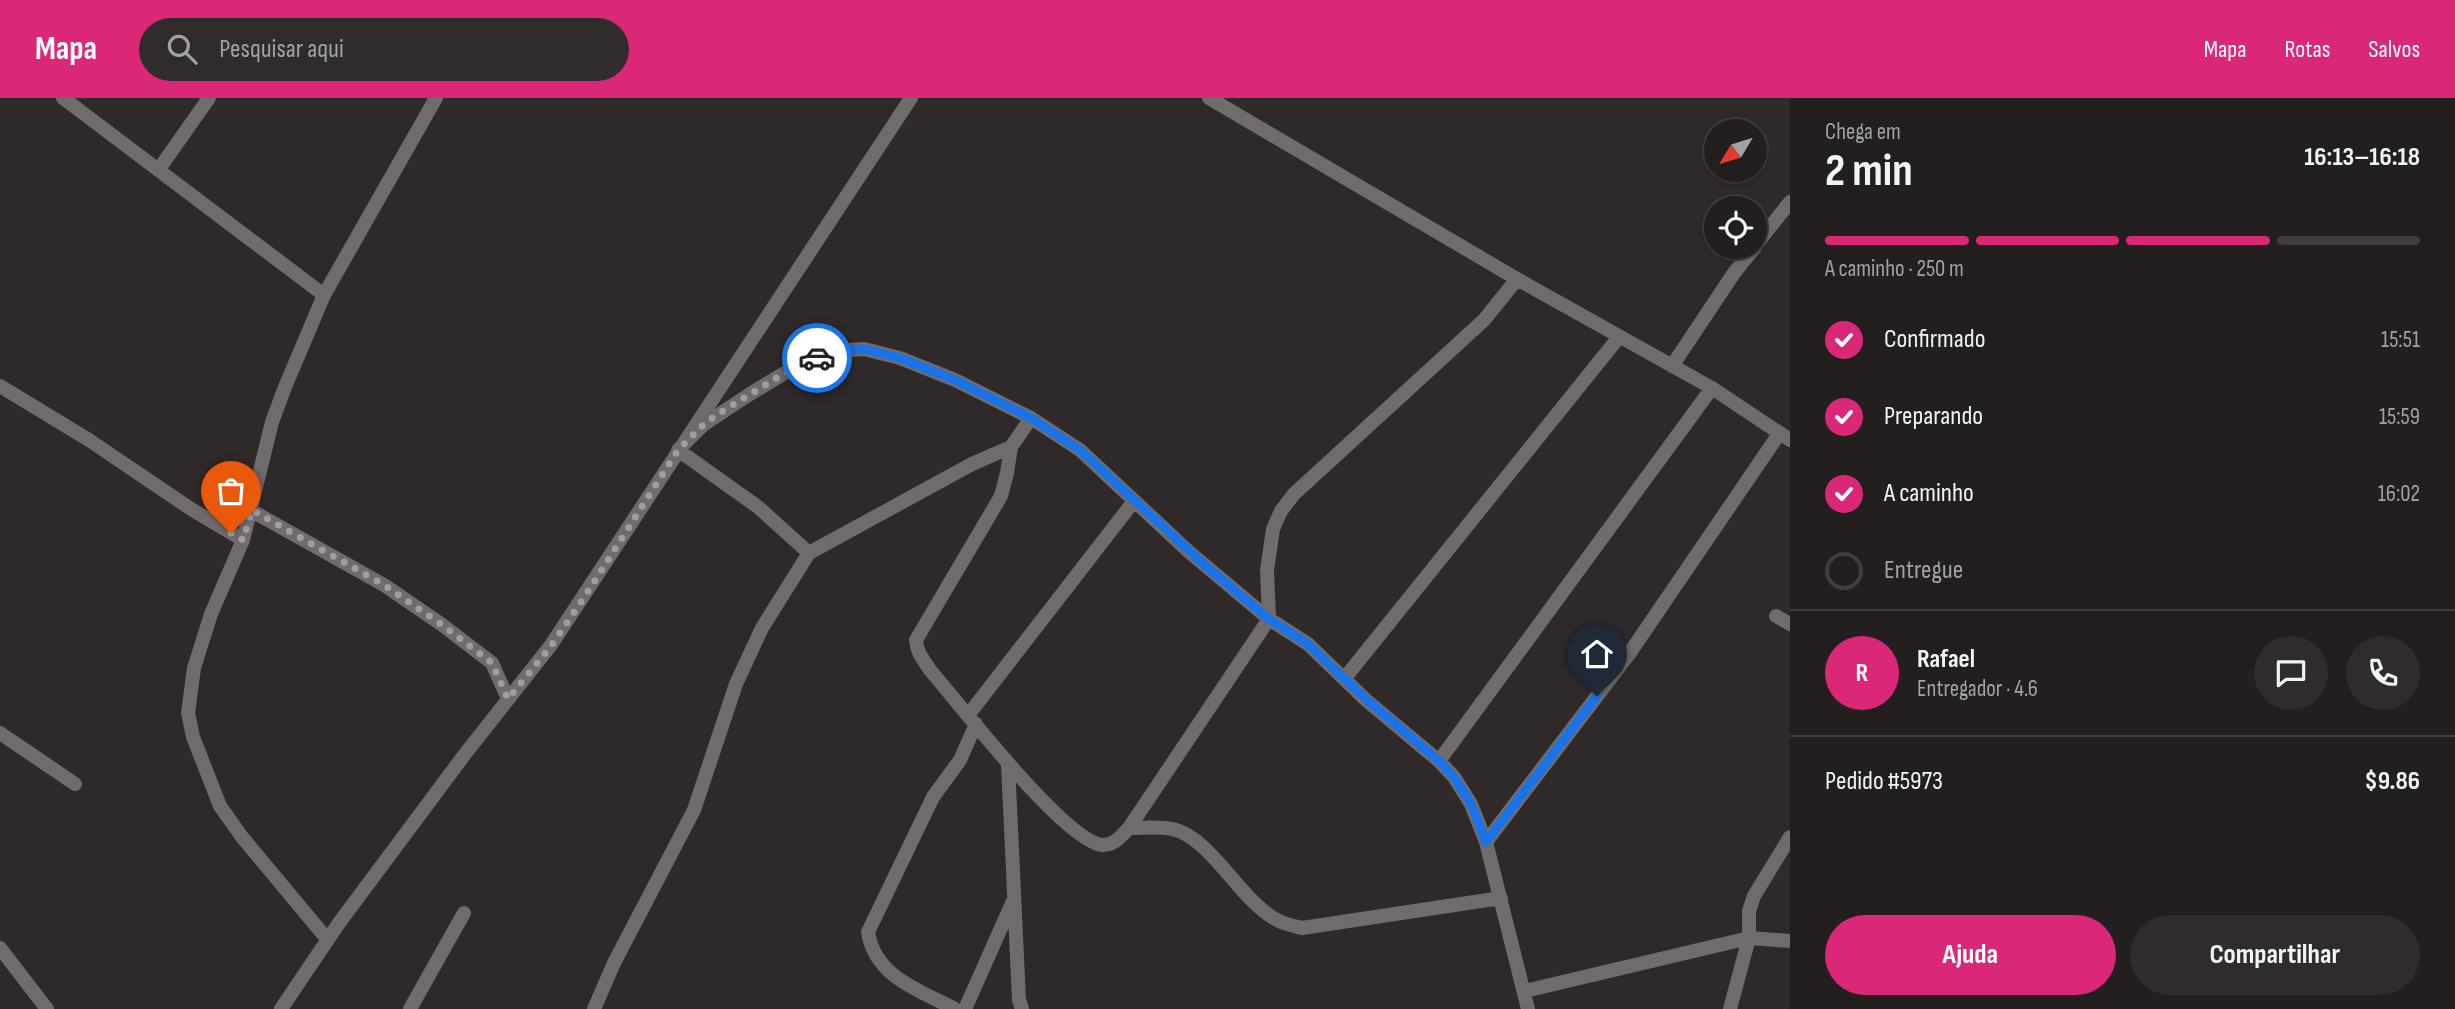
<!DOCTYPE html>
<html lang="pt">
<meta charset="utf-8">
<style>
body{margin:0;font-family:"Sofia Sans Condensed",sans-serif;background:#302c2c;color:#f1f3f6;height:100vh;display:flex;flex-direction:column;font-size:26px;white-space:nowrap}
*{box-sizing:border-box;margin:0}
p{font-size:23px;color:#a3a2a4}
.icon{flex:none;width:38px;height:38px;fill:none;stroke:currentColor;stroke-width:2;stroke-linecap:round;stroke-linejoin:round}
.map{position:relative;flex:1;overflow:hidden}
.drawer{display:flex;flex-direction:column;background:#241f1f;width:665px}
.drawer>*{flex:none}
.needle{width:46px;rotate:232deg}
.fabs{position:absolute;left:1704px;top:21px;display:grid;gap:14px}
.fabs a{display:grid;place-items:center;width:63px;height:63px;border-radius:50%;background:#241f1f;box-shadow:0 2px 5px #0004,0 0 0 2px #413d3d;font-size:35px}
.pin{position:absolute;display:grid;place-items:center;width:60px;height:60px;color:#fff;margin:-72px -30px;border-radius:50% 50% 50% 0;rotate:-45deg;box-shadow:0 0 7px #0007}
.pin .icon{rotate:45deg}
.courier{position:absolute;display:grid;place-items:center;width:70px;height:70px;margin:-35px;border:5px solid #1a73e8;border-radius:50%;background:#fff;color:#222;box-shadow:0 2px 9px #0007}
.overview em{font-style:normal;font-weight:700}
.overview div{display:flex;flex-direction:column-reverse}
.overview{display:flex;align-items:center;justify-content:space-between;height:119px;padding:0 35px}
h1{font-size:46px;font-weight:700;line-height:52px}
.bar{display:grid;grid-template-columns:repeat(4,1fr);gap:10px 7px;align-content:center;height:84px;padding:0 35px}
.bar i{height:9px;border-radius:5px;background:#413d3d}
.bar .selected{background:#db2777}
.bar p{grid-column:span 4}
.line{display:flex;align-items:center;gap:18px;padding:0 35px;border-top:2px solid #413d3d}
.line div{flex:1}
.round{display:grid;place-items:center;flex:none;width:74px;height:74px;border-radius:37px;background:#302c2c}
ol{padding:0 35px;list-style:none}
li{display:flex;align-items:center;gap:21px;height:77px}
li p{margin-inline-start:auto}
li .icon{padding:7px;border-radius:50%;background:#db2777;color:#fff;stroke-width:4}
li:last-child{color:#a3a2a4}
li i{width:38px;height:38px;border:4px solid #413d3d;border-radius:50%}
.cta{display:flex;gap:14px;margin-top:auto;padding:14px 35px}
.cta a{flex:1;height:80px;border-radius:42px;background:#db2777;color:#fff;font-size:28px;font-weight:700;line-height:80px;text-align:center}
.cta a+a{background:#302c2c;color:#f1f3f6}
header{display:flex;align-items:center;gap:42px;box-sizing:border-box;height:98px;padding:0 35px;background:#db2777;color:#fff}
header strong{font-size:33px}
nav{display:flex;gap:38px;margin-inline-start:auto;font-size:24px}
.search{width:490px;height:63px;background:#302c2c;display:flex;align-items:center;gap:18px;box-sizing:border-box;padding:0 24px;border-radius:38px;color:#a3a2a4;font-size:26px}
main{display:flex;flex:1;min-height:0}
.map>svg:first-child{display:block}
.lines{fill:none;stroke-linecap:round;stroke-linejoin:round}
.minor{stroke:#706c6c;stroke-width:14}
.done{stroke:#a39d9d;stroke-width:7;stroke-dasharray:0 12.6}
.route{stroke:#1a73e8;stroke-width:9}
</style>
<header>
<strong>Mapa</strong>
<div class="search"><svg class="icon" aria-label="search" viewBox="0 0 24 24"><circle cx="10" cy="10" r="6"/><path d="M15 15l6 6"/></svg>Pesquisar aqui</div>
<nav><a>Mapa</a><a>Rotas</a><a>Salvos</a></nav>
</header>
<main>
<div class="map">
<svg width="1790" height="911" viewBox="0 0 1790 911">
<rect width="100%" height="100%" fill="#302929"/>
<g class="lines">
<path class="minor" d="M63,0L324,197
M1209,0L1517,181L1712,290L1790,342
M159,71L209,0
M1755,148L1790,104
M1672,268L1734,175L1755,149
M0,288L89,342L191,411L243,442
M1031,320L1011,349L1007,375L1001,398L916,542C917,555 923,561 930,572C958,604 1066,745 1103,747C1115,747 1121,738 1129,730L1269,521L1267,472L1273,431L1281,413L1294,396L1484,222L1517,181
M678,352L703,327L750,296L783,276L834,253L864,251L900,260L955,282L1031,320L1080,352L1188,453L1269,521L1308,546L1366,602L1439,663L1454,679L1471,706L1486,744L1528,911
M678,352L758,409L809,455
M252,413L384,487L441,526L492,565L508,601
M1776,518L1790,526
M1344,581L1619,239
M969,616L1134,403
M0,635L75,686
M1439,663L1712,290
M1008,666L1019,902L1022,911
M1129,730C1143,730 1159,728 1172,731C1210,738 1240,803 1277,822C1284,826 1294,828 1302,830L1501,800
M1486,744L1629,556L1779,336
M327,841L242,739L220,708L193,639L188,615L194,570L211,516L243,442L272,324L285,289L324,197L436,0
M0,850L47,911
M1525,893L1749,840L1790,843
M281,911L339,825L465,656L551,547L911,0
M410,911L464,815
M594,911L614,865L694,712L736,586L762,530L809,455L972,366L1011,349
M955,911C919,892 875,879 868,834L933,699L960,662L976,626
M965,911L1013,803
M1730,911L1749,840V813L1754,798L1790,739"/>
</g>
<g class="lines">
<path class="done" d="M231,435L243,442L252,412L384,487L441,526L492,565L508,601L551,548L587,495L678,352L703,327L718,316L783,276L817,260"/>
<path class="route" d="M817,260L834,253L864,251L900,260L955,282L1031,320L1080,352L1207,469L1269,521L1308,546L1367,602L1439,663L1454,679L1471,706L1486,744L1597,598"/>
</g>
</svg>
<div class="fabs">
<a><svg class="needle" viewBox="-14 -14 28 28"><path d="M0-13l5 13h-10z" fill="#e53935"/><path d="M0 13l5-13h-10z" fill="#a3a2a4"/></svg></a>
<a><svg class="icon" aria-label="locate" viewBox="0 0 24 24"><circle cx="12" cy="12" r="6"/><path d="M12 2v4M12 18v4M2 12h4M18 12h4"/></svg></a>
</div>
<div class="pin" style="left:231px;top:435px;background:#ea580c"><svg class="icon" aria-label="bag" viewBox="0 0 24 24"><path d="M5 8h14l-1 12H6zM9 8a3 3 0 0 1 6 0"/></svg></div>
<div class="pin" style="left:1597px;top:598px;background:#1f2937"><svg class="icon" aria-label="home" viewBox="0 0 24 24"><path d="M3 11l9-7 9 7M6 9v11h12V9"/></svg></div>
<div class="courier" style="left:817px;top:260px"><svg class="icon" aria-label="car" viewBox="0 0 24 24"><path d="M5 17H2v-5l4-1 3-4h7l3 4 3 1v5h-3M9 17h6M6 11h13"/><circle cx="7" cy="17" r="2"/><circle cx="17" cy="17" r="2"/></svg></div>
</div>
<section class="drawer">
<div class="overview"><div><h1>2 min</h1><p>Chega em</p></div><em>16:13–16:18</em></div>
<div class="bar"><i class="selected"></i><i class="selected"></i><i class="selected"></i><i></i><p>A caminho · 250 m</p></div>
<ol>
<li><svg class="icon" aria-label="check" viewBox="0 0 24 24"><path d="M5 12l5 5 9-10"/></svg>Confirmado<p>15:51</p></li>
<li><svg class="icon" aria-label="check" viewBox="0 0 24 24"><path d="M5 12l5 5 9-10"/></svg>Preparando<p>15:59</p></li>
<li><svg class="icon" aria-label="check" viewBox="0 0 24 24"><path d="M5 12l5 5 9-10"/></svg>A caminho<p>16:02</p></li>
<li><i></i>Entregue</li>
</ol>
<div class="line" style="height:126px"><b class="round" style="background:#db2777;color:#fff">R</b><div><b>Rafael</b><p>Entregador · 4.6</p></div><a class="round"><svg class="icon" aria-label="chat" viewBox="0 0 24 24"><path d="M4 5h16v11H9l-5 4z"/></svg></a><a class="round"><svg class="icon" aria-label="phone" viewBox="0 0 24 24"><path d="M5 4h4l2 5-3 2q2 4 5 5l2-3 5 2v4C11 20 4 13 5 4z"/></svg></a></div>
<div class="line" style="height:91px"><div>Pedido #5973</div><b>$9.86</b></div>
<div class="cta"><a>Ajuda</a><a>Compartilhar</a></div>
</section>
</main>
